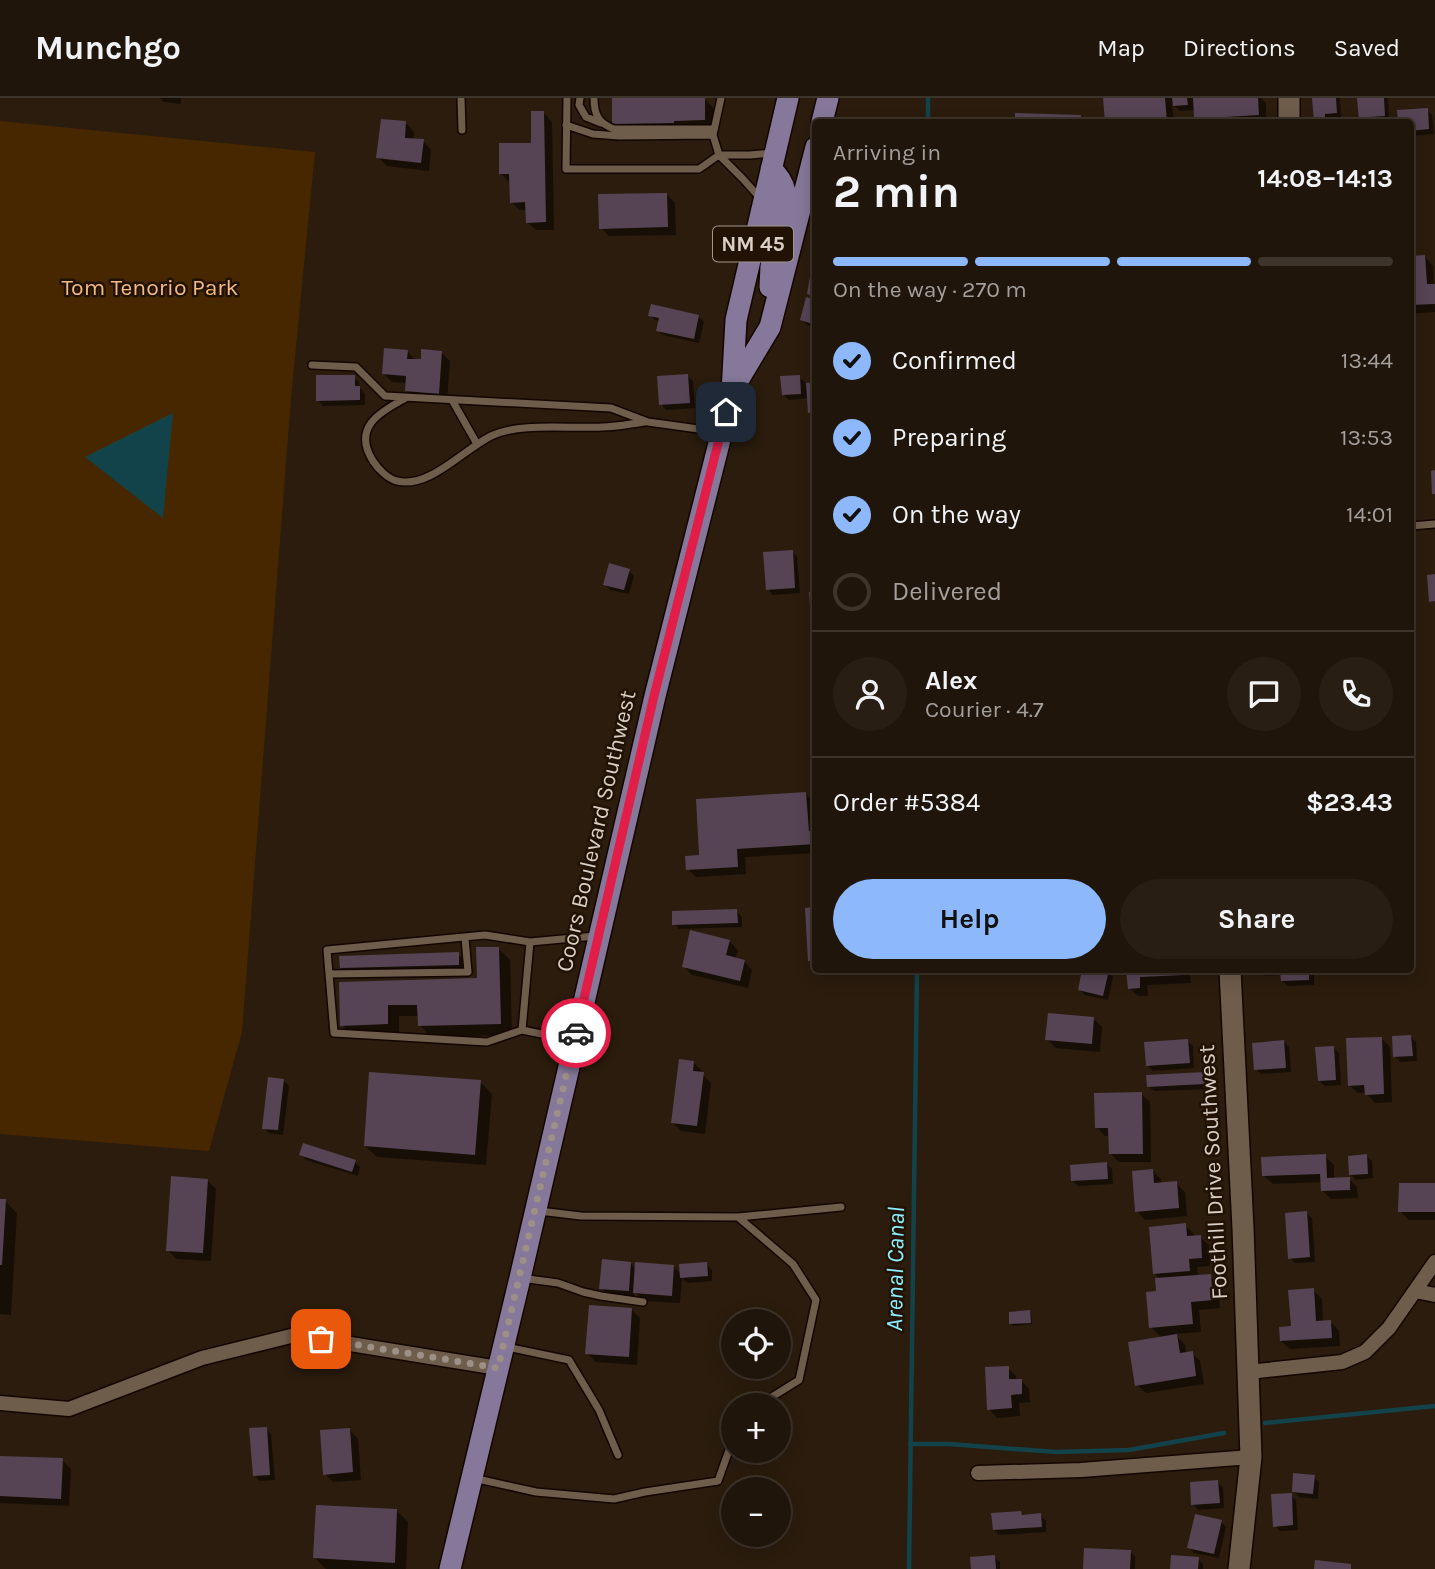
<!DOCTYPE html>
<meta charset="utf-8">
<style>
body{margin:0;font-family:Karla,sans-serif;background:#281e13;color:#f1f3f6;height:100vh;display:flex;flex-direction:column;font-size:26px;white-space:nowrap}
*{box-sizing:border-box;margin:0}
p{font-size:23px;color:#a29f9c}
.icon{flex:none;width:38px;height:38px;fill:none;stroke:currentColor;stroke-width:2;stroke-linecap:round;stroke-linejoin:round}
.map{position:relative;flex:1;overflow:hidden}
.panel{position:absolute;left:812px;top:21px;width:602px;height:854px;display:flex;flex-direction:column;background:#20150a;border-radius:7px;box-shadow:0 4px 18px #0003,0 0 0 2px #3d342b}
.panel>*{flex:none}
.buttons{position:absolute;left:721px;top:1211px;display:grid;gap:14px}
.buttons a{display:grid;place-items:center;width:70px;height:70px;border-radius:50%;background:#20150a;box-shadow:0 4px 18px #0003,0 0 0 2px #3d342b;font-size:35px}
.pin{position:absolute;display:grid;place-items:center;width:60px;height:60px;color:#fff;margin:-30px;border-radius:14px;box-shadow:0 4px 10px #0006}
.courier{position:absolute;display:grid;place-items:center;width:70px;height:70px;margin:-35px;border:5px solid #e11d48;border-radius:50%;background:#fff;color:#222;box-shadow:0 2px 9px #0007}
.head em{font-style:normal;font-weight:700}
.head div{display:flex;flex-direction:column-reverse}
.head{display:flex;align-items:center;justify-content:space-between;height:119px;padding:0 21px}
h1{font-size:46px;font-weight:700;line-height:52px}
.bar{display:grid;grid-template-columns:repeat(4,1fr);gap:10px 7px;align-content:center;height:84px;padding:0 21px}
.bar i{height:9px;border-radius:5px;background:#3d342b}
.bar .active{background:#8db9fc}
.bar p{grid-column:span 4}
.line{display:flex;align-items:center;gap:18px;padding:0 21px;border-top:2px solid #3d342b}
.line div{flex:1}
.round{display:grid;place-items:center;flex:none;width:74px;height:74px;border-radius:37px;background:#281e13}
ol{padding:0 21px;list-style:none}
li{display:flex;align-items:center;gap:21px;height:77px}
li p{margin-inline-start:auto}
li .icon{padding:7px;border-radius:50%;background:#8db9fc;color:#111;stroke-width:4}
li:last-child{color:#a29f9c}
li i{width:38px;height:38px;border:4px solid #3d342b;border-radius:50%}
.cta{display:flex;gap:14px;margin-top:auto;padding:14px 21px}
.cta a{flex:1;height:80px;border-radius:42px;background:#8db9fc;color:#111;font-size:28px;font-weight:700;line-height:80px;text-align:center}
.cta a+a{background:#281e13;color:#f1f3f6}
header{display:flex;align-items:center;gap:42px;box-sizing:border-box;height:98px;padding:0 35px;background:#20150a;border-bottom:2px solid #3d342b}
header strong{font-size:33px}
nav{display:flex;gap:38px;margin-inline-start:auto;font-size:24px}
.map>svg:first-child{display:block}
.green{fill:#472700}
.water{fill:#13434a}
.shadow{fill:#0007}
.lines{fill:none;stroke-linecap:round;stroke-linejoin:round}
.stream{stroke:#13434a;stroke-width:4.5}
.building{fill:#564455}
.lane-casing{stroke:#130600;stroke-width:10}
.street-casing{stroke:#130600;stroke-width:17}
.secondary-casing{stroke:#130600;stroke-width:24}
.primary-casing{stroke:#130600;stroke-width:24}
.lane{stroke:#6f5d4c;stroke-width:7}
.street{stroke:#6f5d4c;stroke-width:14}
.secondary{stroke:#6f5d4c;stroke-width:21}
.primary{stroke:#86789a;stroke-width:21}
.done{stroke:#9d9085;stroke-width:7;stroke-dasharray:0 12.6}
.route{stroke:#e11d48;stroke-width:9}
.labels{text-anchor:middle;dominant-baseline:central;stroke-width:5;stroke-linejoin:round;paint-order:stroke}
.shield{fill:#211204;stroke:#a2968c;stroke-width:2}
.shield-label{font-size:21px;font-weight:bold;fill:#dacfc6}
.park-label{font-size:23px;fill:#f3ba85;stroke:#211204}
.street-label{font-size:23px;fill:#dacfc6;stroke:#211204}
.water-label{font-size:24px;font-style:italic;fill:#8ceffe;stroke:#211204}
</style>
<header>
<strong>Munchgo</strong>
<nav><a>Map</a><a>Directions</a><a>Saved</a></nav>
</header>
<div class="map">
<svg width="1435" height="1471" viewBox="0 0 1435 1471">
<rect width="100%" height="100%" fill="#2b1c0d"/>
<path class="green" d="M0,23L315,54L291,300L242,934L209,1053L0,1036Z"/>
<path class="water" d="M173,315L163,420L85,359Z"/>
<path class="shadow" d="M160,0H181V6L164,4Z
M1105,0H1261L1266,5V24H1200L1196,20L1195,12L1180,13L1172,6L1174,24H1107Z
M1314,0H1340L1341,20H1329L1330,24H1316Z
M1359,0H1388L1389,22L1361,24Z
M704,1L713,9V30L623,34L614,25Z
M1427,12L1432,17L1434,36L1410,38V24H1400L1399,14Z
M544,15L552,24L554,132H536L527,124V112H520L511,104L509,84L501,76L533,46Z
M1017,17L1080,19L1085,24H1017Z
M406,25L414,34L413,42L423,43L431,52L429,73L387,68L378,59Z
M667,96L675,105L676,137L609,138L601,130Z
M1425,159L1433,168L1435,214L1410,216V160Z
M816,204V229L807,227L802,222Z
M650,217L698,218L704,224L699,245L663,237L658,232L660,223L655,222Z
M407,253L416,263L441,254L450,263L447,303L416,301L407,293L408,285L392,284L384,276Z
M687,278L693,283L695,310L666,312L661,306Z
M354,279L359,284L360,290L365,296V307L323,308L318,302Z
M799,279L805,284V287L816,286V320L809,314L808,300L789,302L783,296Z
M792,453L797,459L800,495L773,497L768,491Z
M629,473L634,478L629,496L610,492L605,486Z
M806,696L814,704L816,755L745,759L746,776L696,779L688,771L701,759Z
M736,813L742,819V829L679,831L674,826Z
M729,843L738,852L735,861L744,863L752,872L748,890L692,877L684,869Z
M499,851L510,862L512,937L431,939L420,927L419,918H399V937L354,939L342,927L341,886L478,882Z
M458,856L467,865V874L350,878L341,869Z
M1084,872H1098L1108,874L1113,879L1108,902L1085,897L1080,892Z
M1128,872H1190L1191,885L1147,887L1148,898H1138L1129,890Z
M1259,872H1261V875L1289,874V872H1308L1314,877V887L1288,888L1282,883V877L1264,878Z
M1094,921L1102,929L1100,954L1056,950L1047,941Z
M1411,939L1416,944L1417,963L1400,964L1395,958Z
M1382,941L1390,949L1392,1004L1375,1005L1366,995H1358L1349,987Z
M1187,943L1193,948L1194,970L1153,973L1148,968Z
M1284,944L1289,949L1291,974L1261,976L1256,971Z
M1333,949L1339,955L1341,987L1325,988L1319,983Z
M693,964L702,973V976L711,985L705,1036L681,1033L672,1024Z
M1204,976L1209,982L1210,991L1154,993L1148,988Z
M283,982L289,988L283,1037L269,1035L264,1030Z
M480,984L492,996L486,1067L377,1059L365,1048Z
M1141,996L1150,1004L1151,1064H1119L1111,1056L1110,1038H1105L1097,1029Z
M301,1056L355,1064L360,1069L358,1078L306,1062Z
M1325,1058L1334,1067V1081H1349L1357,1089L1358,1100L1331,1101L1322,1092V1084L1273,1086L1264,1078Z
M1366,1058L1372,1063L1373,1080L1356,1082L1351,1076Z
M1107,1066L1112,1071L1113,1086L1078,1088L1073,1083Z
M1152,1073L1161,1081V1086L1176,1085L1185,1094L1187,1118L1145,1122L1137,1113Z
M207,1082L216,1091L211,1163L176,1161L168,1152Z
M1435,1087V1122H1409L1400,1113Z
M0,1103H5L17,1115L11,1217L0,1216Z
M1306,1115L1312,1120L1315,1164L1295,1165L1290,1160Z
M1185,1127L1194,1136V1139H1200L1209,1147L1210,1168L1197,1169L1198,1179L1210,1178L1218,1186L1220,1210L1199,1212L1201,1234L1175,1236L1185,1247L1186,1255H1192L1200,1263L1204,1286L1146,1295L1137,1287L1162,1240L1151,1229L1161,1182L1154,1175Z
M631,1166L637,1172L673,1168L681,1176L706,1166L712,1172V1183L687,1185L682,1180L680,1205L644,1203L634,1193V1198L606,1195L601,1190Z
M1313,1192L1322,1201L1323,1225L1331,1224L1339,1233L1340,1248L1290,1251L1281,1243L1292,1230Z
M632,1212L640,1220L637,1267L596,1264L587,1255Z
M1029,1214L1031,1216L1032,1226L1013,1228L1011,1226Z
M1008,1270L1016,1278L1017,1283L1021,1282L1029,1291L1030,1304L1019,1305L1020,1318L997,1320L989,1311Z
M266,1331L271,1336L275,1382L260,1383L254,1377Z
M350,1332L358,1341L361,1382L333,1384L325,1376Z
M0,1360L62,1362L71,1371L69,1408L0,1405Z
M1314,1379L1319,1384L1318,1401L1299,1399L1293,1393Z
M1218,1384L1223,1390L1224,1410L1198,1412L1193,1406Z
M1291,1397L1296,1402L1298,1432L1280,1433L1275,1428Z
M397,1413L408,1424L406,1471H326L315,1460Z
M1021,1415L1024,1418L1040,1417L1046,1423V1434L1000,1437L994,1432Z
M1221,1424L1226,1429L1219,1460L1194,1455L1189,1449Z
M1130,1453L1135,1459V1471H1086Z
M994,1459L1000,1464V1471H973Z
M1198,1461L1203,1466V1471H1171Z"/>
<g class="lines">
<path class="stream" d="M928,24V0
M1265,1325L1435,1308
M910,1346H949L1056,1354L1129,1352L1224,1335
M909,1471L917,872"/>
</g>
<path class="building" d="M612,0H705V22L674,23V25L612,26Z
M1103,0H1165L1167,24H1105Z
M1172,0H1187L1188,7L1173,8Z
M1193,0H1258L1259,17L1194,21Z
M1312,0H1336L1337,15L1325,16V24H1314Z
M1357,0H1384L1385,18L1370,19V24H1359Z
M1428,10L1429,31L1410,33V24H1398L1397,12Z
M531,13H544L546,124L526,125L525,104L510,105L509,76H499V45H531Z
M1015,15L1081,17L1080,24H1015Z
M381,21L406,23L405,40L424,41L421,65L376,60Z
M667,95L668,129L599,131L598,96Z
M1425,157L1427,186H1435V206L1410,207V158Z
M811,173H816V198L807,196Z
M806,199L816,202V227L800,222Z
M651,206L699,217L694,241L656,233L659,220L648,218Z
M384,250L408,252L407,261H421V251L442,253L439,296L405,293L406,278L382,276Z
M688,276L690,305L659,307L657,278Z
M316,277H355V288H360V302L316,303Z
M800,277L801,296L782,297L780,278Z
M816,284V315H808L806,285Z
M1435,372V396H1432L1431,373Z
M793,452L795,490L766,492L763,454Z
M609,465L630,471L624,492L603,487Z
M1435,476V503L1429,504L1427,477Z
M816,493V508H810L809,494Z
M806,694L809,733L816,732V746L737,751L738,769L686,772L685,758L699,757L696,701Z
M816,809V863H808L805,810Z
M737,811L738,825L672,827V813Z
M690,832L730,842L726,857L745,862L740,883L682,869Z
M476,849H499L501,926L418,928L417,907H388V926L340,928L339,884L477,880Z
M459,854V867L340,870L339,858Z
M1082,872H1109L1103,898L1078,892Z
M1126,872H1183V877L1140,879V890L1128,891Z
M1280,872H1309V882L1281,883Z
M1048,915L1094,919L1092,946L1045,942Z
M1411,937L1413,958L1393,959L1392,938Z
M1382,939L1384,996L1365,997L1364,987L1348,988L1346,940Z
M1188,941L1190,965L1146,968L1144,944Z
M1284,942L1286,970L1254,972L1252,945Z
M1334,948L1336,982L1318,983L1315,949Z
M679,961L694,963L693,973L704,974L697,1028L671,1025Z
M369,974L481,982L475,1057L364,1048Z
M1205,974V986L1147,989L1146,977Z
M268,979L284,981L278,1032L262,1031Z
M1142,994L1143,1056H1109L1108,1030H1095L1094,995Z
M303,1045L356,1062L352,1074L299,1057Z
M1326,1056L1327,1080L1350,1079V1092L1321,1093L1320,1076L1262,1078L1261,1059Z
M1367,1056L1368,1076L1349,1077L1348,1058Z
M1107,1064L1108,1081L1071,1083L1070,1067Z
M1153,1071L1154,1085L1177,1083L1179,1110L1135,1114L1132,1073Z
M171,1078L208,1081L203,1155L166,1153Z
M1399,1085H1435V1114H1398Z
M0,1101H6L2,1167H0Z
M1307,1113L1310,1159L1288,1161L1285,1115Z
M1186,1125L1187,1138L1201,1137L1202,1160L1189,1161L1190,1173L1153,1176L1149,1129Z
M602,1161L631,1164L629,1193L599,1191Z
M635,1164L674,1167L672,1198L633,1195Z
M707,1164L708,1178L680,1180L679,1166Z
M1211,1176L1213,1202L1191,1204L1193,1226L1149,1230L1146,1194L1156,1193L1155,1180Z
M1314,1190L1316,1223L1331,1222L1332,1240L1280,1243L1279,1229L1291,1228L1288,1192Z
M589,1207L632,1210L629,1259L585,1256Z
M1030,1212L1031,1225L1009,1226V1214Z
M1177,1236L1180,1255L1193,1253L1196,1278L1135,1288L1128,1244Z
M1009,1268V1281H1022V1296L1011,1297L1012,1310L987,1312L985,1269Z
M267,1329L270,1377L253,1378L249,1330Z
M350,1330L353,1374L323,1377L320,1332Z
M0,1358L63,1360L61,1401L0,1398Z
M1293,1375L1315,1377L1313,1396L1292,1394Z
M1218,1382L1220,1405L1191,1407L1190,1384Z
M1292,1395L1293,1427L1273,1429L1271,1396Z
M316,1407L397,1411L395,1465L313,1460Z
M1021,1413L1022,1417L1041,1415L1042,1429L993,1432L991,1415Z
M1195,1416L1222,1422L1214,1456L1187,1450Z
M1084,1450L1131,1452L1130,1471H1083Z
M995,1457L996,1471H971L970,1459Z
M1171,1457L1199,1459L1198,1471H1170Z
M1315,1462L1351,1466V1471H1314Z"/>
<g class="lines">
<g class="lane-casing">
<path id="lane" d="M461,0L462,32
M567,0L566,71H699L719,57H750L773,55
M580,0L579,7L586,19L601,25
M594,0C594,16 598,25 614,31H714
M566,27L593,36L619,38L713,37L721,0
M713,37L719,57L743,81L760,100
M312,267L356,269L385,298L611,310L648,324L720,334
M406,300C379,314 352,330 373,363C378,371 388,381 397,383C429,391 463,352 491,338C520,324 569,331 602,329C616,329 630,326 645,324
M452,302L477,346
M1410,428L1435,426
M329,876L468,874L465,840
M522,932L530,844
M571,942L522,932L487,944L334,935L327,852L485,837L530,844L595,838
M539,1113L581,1118L738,1119L841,1109
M738,1119L793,1166L816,1202L799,1282L759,1307
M521,1180L558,1185L583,1194L601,1198L643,1204
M507,1249L569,1262L599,1312L618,1357
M473,1380L536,1394L614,1401L645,1394L718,1383L733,1341"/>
</g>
<g class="street-casing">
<path id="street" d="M1415,1193L1435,1197
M1248,1274L1342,1264L1365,1254L1389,1230L1435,1164
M0,1305L69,1311L202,1260L295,1237L498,1270
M978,1375L1081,1372L1251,1359"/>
</g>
<g class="secondary-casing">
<path id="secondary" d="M1289,24V0
M1230,872L1243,1130L1251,1359L1239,1471"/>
</g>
<g class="primary-casing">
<path id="primary" d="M822,24L828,0
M770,189L771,169L785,94C783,84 779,78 771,71
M734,289L770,229L816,49
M450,1471L520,1180L655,598L732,294L736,222L788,0"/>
</g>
<use href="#lane" class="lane"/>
<use href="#street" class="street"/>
<use href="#secondary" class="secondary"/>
<use href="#primary" class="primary"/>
</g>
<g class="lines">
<path class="done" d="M321,1241L498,1270L576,935"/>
<path class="route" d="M576,935L654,598L726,314"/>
</g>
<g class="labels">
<rect class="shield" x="713" y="128.5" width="80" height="35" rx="5"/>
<g class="shield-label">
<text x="753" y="146">NM 45</text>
</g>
<g class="park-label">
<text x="150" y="189">Tom Tenorio Park</text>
</g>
<g class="street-label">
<text transform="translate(596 733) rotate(-77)">Coors Boulevard Southwest</text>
<text transform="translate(1213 1074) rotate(-93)">Foothill Drive Southwest</text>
</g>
<g class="water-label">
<text transform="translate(895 1171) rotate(-89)">Arenal Canal</text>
</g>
</g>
</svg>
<div class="buttons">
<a><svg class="icon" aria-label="locate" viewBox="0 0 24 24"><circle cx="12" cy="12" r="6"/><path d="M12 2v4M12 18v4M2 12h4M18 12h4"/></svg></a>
<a>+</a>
<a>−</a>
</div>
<div class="pin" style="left:321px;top:1241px;background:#ea580c"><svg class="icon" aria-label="bag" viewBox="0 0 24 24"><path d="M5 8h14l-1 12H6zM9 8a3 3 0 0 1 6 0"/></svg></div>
<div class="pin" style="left:726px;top:314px;background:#1f2937"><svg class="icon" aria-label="home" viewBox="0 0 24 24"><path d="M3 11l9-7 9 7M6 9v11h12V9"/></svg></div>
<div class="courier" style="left:576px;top:935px"><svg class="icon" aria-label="car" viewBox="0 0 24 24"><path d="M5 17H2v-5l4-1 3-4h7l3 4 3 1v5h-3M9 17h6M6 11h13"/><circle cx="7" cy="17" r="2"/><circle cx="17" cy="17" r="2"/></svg></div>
<section class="panel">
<div class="head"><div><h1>2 min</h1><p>Arriving in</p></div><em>14:08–14:13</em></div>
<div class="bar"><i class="active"></i><i class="active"></i><i class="active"></i><i></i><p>On the way · 270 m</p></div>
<ol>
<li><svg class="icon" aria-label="check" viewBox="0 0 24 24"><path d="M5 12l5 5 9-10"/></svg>Confirmed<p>13:44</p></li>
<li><svg class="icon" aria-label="check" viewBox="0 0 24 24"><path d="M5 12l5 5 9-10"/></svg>Preparing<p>13:53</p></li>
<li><svg class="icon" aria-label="check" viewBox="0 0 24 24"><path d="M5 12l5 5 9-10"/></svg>On the way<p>14:01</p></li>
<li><i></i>Delivered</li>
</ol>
<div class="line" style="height:126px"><a class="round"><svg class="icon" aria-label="person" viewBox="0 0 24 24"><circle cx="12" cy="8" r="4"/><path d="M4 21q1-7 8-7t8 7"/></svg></a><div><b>Alex</b><p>Courier · 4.7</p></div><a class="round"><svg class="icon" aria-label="chat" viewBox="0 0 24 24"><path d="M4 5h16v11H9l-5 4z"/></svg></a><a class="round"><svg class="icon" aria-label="phone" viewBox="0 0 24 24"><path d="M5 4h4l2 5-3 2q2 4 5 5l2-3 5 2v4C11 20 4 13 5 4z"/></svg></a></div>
<div class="line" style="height:91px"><div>Order #5384</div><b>$23.43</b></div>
<div class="cta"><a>Help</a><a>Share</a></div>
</section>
</div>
